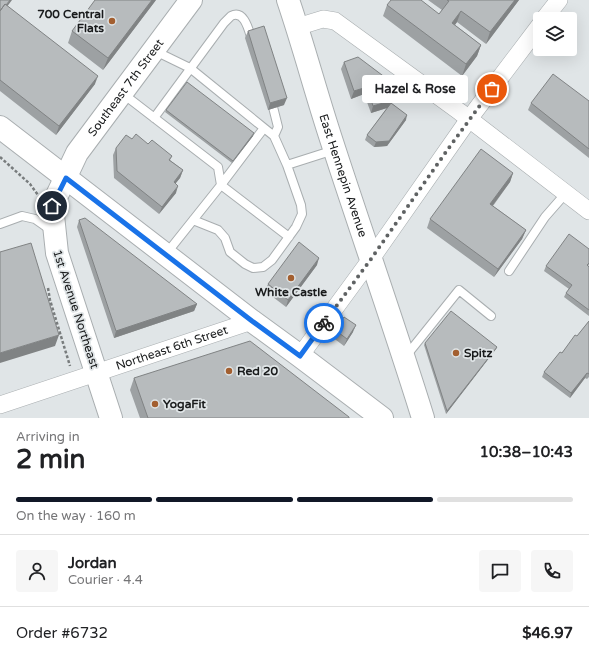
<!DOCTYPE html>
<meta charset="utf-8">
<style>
body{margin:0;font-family:"Varela Round",sans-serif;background:#f6f6f6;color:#202124;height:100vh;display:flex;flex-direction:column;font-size:15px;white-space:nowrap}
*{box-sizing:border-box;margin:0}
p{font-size:13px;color:#757577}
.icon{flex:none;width:22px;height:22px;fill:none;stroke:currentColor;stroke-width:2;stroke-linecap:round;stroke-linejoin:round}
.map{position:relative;height:418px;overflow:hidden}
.panel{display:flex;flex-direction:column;background:#fff;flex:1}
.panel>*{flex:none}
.buttons{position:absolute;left:533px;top:12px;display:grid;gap:8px}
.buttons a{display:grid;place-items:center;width:44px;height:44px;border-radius:4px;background:#fff;box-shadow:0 4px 16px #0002;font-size:20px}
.pin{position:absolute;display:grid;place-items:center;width:34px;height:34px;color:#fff;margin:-17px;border:2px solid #fff;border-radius:50%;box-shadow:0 1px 4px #0007}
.courier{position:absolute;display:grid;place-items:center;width:40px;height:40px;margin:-20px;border:3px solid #1a73e8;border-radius:50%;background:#fff;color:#222;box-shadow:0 1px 5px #0007}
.bubble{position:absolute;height:28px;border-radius:4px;background:#fff;box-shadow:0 4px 16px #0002;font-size:13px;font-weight:700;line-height:28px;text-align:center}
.head em{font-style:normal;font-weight:700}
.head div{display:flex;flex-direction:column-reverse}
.head{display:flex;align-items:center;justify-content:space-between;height:68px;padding:0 16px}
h1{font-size:26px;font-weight:700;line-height:30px}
.bar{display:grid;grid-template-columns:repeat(4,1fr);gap:6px 4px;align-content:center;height:48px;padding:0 16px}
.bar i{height:5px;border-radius:3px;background:#e0e0e0}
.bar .on{background:#111827}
.bar p{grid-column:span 4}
.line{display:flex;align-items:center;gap:10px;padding:0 16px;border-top:1px solid #e0e0e0}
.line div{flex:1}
.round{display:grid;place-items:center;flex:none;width:42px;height:42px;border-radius:4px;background:#f6f6f6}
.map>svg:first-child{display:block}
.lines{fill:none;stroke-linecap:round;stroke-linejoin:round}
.service-casing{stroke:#a9aeb0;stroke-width:10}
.minor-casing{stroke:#a9aeb0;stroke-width:18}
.secondary-casing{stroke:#a9aeb0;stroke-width:24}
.primary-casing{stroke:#a9aeb0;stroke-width:24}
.path{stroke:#787c7d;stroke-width:2.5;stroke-dasharray:3 2;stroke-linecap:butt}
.service{stroke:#fff;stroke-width:8}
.minor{stroke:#fff;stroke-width:17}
.secondary{stroke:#fff;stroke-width:22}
.primary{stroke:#fff;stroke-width:22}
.wall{fill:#9da1a3}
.shaded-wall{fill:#808384}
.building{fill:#b7bbbd;stroke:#808384}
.done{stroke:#5f6263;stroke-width:4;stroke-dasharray:0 7.2}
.route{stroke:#1a73e8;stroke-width:5}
.poi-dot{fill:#a35f30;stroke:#e0e5e7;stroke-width:1.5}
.labels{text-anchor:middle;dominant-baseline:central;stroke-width:3.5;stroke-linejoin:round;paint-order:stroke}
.poi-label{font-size:12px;font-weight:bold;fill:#191b1c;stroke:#e0e5e7;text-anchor:start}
.street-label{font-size:12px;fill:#191b1c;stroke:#e0e5e7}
</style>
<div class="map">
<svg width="589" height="418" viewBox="0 0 589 418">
<rect width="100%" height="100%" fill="#e0e5e7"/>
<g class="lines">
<g class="service-casing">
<path id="service" d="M155,51L190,68L264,128L221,185
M122,93L218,167L221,185
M271,99L278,127L274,136
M154,118L224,23C226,21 229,18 231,16C245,9 249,32 252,40
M287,165L334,150
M193,220L218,230L225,238L230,252L245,264L253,268L263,267L272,260L296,227L302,214L301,205L287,165L274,136L264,128
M0,224L22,216L35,219L52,231
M166,254L221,185L289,237
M509,271L545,217L566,193
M406,356L459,290L491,316"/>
</g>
<g class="minor-casing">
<g id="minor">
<path d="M544,19L559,0"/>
<path d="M297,27L323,19L335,21L460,112L589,211"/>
<path d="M300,356L371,259L469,119L540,25"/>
<path id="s1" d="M0,405L252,321"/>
</g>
</g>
<g class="secondary-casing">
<g id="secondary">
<path id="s2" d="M288,0C305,50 318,101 335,151C364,240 395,328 423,418"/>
<path id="s3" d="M111,418L57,253L52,206L77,153L191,0"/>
</g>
</g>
<g class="primary-casing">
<path id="primary" d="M0,127L252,321L300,356L382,418"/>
</g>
<path class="path" d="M0,157L30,184L38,195
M48,288L50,300L70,366"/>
<use href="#service" class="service"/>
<use href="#minor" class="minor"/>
<use href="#secondary" class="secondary"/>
<use href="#primary" class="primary"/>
</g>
<path class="wall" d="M0,0L95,84L56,135L0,91Z
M156,0L103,70L68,43L72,31Z
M428,0H519L486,44L457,22L455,25L481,45L477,56L462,76L383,16L387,5L439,14L442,10Z
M248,31L284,105L268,110L245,38Z
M344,62L391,103L406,120L387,146L374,147L365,140L367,135L387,108L371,113L364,94L351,99L341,69Z
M589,101V158L528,110L531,103Z
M166,110L253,136L232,163L165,112Z
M132,139L148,144L172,156L170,160L183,170L180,178L175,184L176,193L159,214L114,178L113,155L116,148Z
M513,173L510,182L493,206L526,230L522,239L494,277L427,228L430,219Z
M79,220L197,304L194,311L114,338L77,227Z
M589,249V265L588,266L589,267V316L564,297L566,293L569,289L544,271L546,266Z
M317,265L286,307L265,291L268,284Z
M589,321V377L587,379L585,378L570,398L542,377L544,372L577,336Z
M335,330L353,332L344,346L332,337Z
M425,343L497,347L496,349L446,414L424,345Z
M134,378L349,418H140L130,390Z"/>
<path class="shaded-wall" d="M10,0H12L0,16V13Z
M152,0H156L103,70L108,58Z
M515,0H519L486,44L490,32Z
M461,11L457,22L448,34L452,23Z
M481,45L477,56L462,76L466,64Z
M98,76L95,84L56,135L59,126Z
M367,87L364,94L351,99L354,91Z
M287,98L284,105L268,110L270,103Z
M393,100L390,107L371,113L373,106Z
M407,115L406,120L387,146L374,147L376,142Z
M254,133L253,136L232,163L233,161Z
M183,170L180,178L171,189L174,182Z
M513,173L510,182L487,213L490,204Z
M178,186L176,193L159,214L162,207Z
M526,230L522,239L494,277L498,269Z
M319,258L317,265L286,307L288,300Z
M197,304L194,311L114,338L116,331Z
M356,325L353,332L344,346L347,339Z
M59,335L55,346L0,363V353Z
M497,347L496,349L446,414L447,411Z
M587,373L585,378L570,398L571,393Z"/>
<path class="building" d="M0,0H10L6,5L5,4L0,11Z
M95,0H152L108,58L72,31Z
M391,0H421L439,14L449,1L447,0H515L490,32L461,11L452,23L481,45L466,64L387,5Z
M5,4L98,76L59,126L0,80V11Z
M264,26L287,98L270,103L248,31Z
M358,57L386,78L393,100L373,106L367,87L354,91L344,62Z
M553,74L589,101V149L531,103Z
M187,82L254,133L233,161L166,110Z
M391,103L407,115L389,141L376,142L367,135Z
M136,134L148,144L152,140L172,156L169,160L183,170L174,182L178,186L162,207L117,171L116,148L126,135L132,139Z
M481,149L513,173L490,204L526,230L498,269L430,219Z
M85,218L197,304L116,331L79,220Z
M569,234L589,249V263L587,265L589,267V310L566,293L572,285L546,266Z
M299,242L319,258L288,300L268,284Z
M31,243L59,335L0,353V252Z
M451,311L497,347L447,411L425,343Z
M344,317L356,325L347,339L335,330Z
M589,321V374L587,373L571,393L544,372L560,352L562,353L575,335L577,336Z
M250,341L349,417V418H148L134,378Z"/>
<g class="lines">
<path class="done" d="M324,323L371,259L448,149L492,89"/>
<path class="route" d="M52,206L66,178L252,321L300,356L324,323"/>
</g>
<g class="poi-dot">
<circle cx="112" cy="21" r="4"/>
<circle cx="291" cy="278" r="4"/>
<circle cx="456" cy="353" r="4"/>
<circle cx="229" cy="371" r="4"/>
<circle cx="155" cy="404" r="4"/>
</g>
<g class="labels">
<g class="poi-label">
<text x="104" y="14" text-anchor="end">700 Central<tspan x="104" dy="14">Flats</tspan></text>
<text x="291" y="292" text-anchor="middle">White Castle</text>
<text x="464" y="353">Spitz</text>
<text x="237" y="371">Red 20</text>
<text x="163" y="404">YogaFit</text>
</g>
<g class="street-label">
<text stroke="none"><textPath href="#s3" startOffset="361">Southeast 7th Street</textPath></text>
<text stroke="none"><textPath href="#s2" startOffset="184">East Hennepin Avenue</textPath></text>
<text transform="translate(76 309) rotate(72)">1st Avenue Northeast</text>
<text stroke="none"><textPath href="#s1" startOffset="181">Northeast 6th Street</textPath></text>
</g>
</g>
</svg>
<div class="buttons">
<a><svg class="icon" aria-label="layers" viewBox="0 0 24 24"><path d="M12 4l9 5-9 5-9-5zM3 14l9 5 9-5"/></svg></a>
</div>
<div class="pin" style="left:492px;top:89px;background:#ea580c"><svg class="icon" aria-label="bag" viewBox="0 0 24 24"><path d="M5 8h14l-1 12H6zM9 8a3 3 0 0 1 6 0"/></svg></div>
<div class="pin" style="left:52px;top:206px;background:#1f2937"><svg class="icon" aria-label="home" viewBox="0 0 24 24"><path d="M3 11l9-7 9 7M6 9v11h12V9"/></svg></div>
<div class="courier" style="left:324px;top:323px"><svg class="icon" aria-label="bike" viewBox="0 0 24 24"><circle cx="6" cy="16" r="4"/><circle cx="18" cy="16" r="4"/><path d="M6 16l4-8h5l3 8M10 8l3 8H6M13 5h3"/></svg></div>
<div class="bubble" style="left:362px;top:75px;width:106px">Hazel &amp; Rose</div>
</div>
<section class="panel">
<div class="head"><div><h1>2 min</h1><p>Arriving in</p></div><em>10:38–10:43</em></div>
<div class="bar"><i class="on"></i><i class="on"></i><i class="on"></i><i></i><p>On the way · 160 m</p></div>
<div class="line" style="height:72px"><a class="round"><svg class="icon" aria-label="person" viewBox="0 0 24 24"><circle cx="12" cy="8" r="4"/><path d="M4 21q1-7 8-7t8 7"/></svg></a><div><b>Jordan</b><p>Courier · 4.4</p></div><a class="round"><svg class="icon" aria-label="chat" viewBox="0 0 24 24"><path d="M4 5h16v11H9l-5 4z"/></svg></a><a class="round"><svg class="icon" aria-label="phone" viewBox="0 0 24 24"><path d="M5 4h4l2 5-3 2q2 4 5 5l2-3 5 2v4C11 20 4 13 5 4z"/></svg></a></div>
<div class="line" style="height:52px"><div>Order #6732</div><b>$46.97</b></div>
</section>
